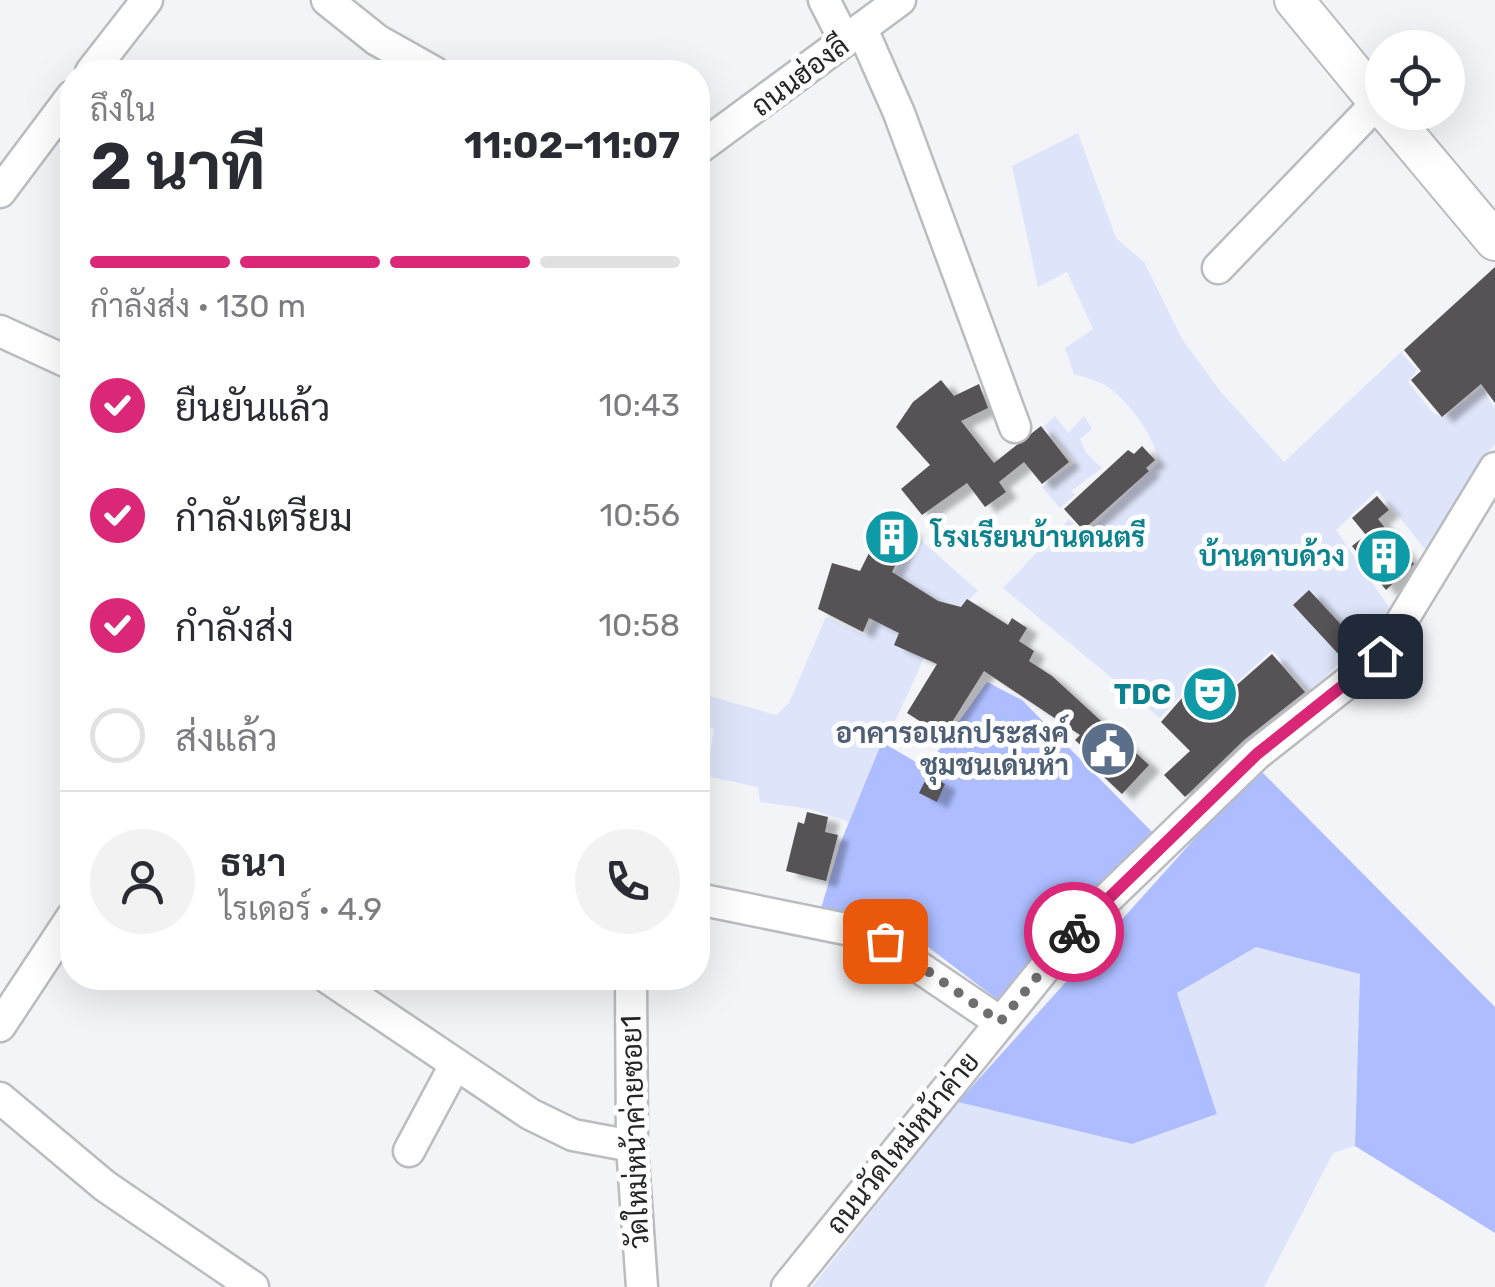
<!DOCTYPE html>
<html lang="th">
<meta charset="utf-8">
<style>
body{margin:0;font-family:Rubik,Sarabun,sans-serif;background:#f2f2f3;color:#2b2b33;height:100vh;display:flex;flex-direction:column;font-size:38px;white-space:nowrap}
*{box-sizing:border-box;margin:0}
p{font-size:32px;color:#7c7c81}
.icon{flex:none;width:55px;height:55px;fill:none;stroke:currentColor;stroke-width:2;stroke-linecap:round;stroke-linejoin:round}
.map{position:relative;flex:1;overflow:hidden}
.details{position:absolute;left:60px;top:60px;width:650px;height:930px;display:flex;flex-direction:column;background:#fff;border-radius:40px;box-shadow:0 10px 40px #0002}
.details>*{flex:none}
.controls{position:absolute;left:1365px;top:30px;display:grid;gap:20px}
.controls a{display:grid;place-items:center;width:100px;height:100px;border-radius:50%;background:#fff;box-shadow:0 10px 40px #0002;font-size:50px}
.pin{position:absolute;display:grid;place-items:center;width:85px;height:85px;color:#fff;margin:-42px;border-radius:20px;box-shadow:0 5px 15px #0006}
.courier{position:absolute;display:grid;place-items:center;width:100px;height:100px;margin:-50px;border:8px solid #db2777;border-radius:50%;background:#fff;color:#222;box-shadow:0 2px 12px #0007}
.head em{font-style:normal;font-weight:700}
.head div{display:flex;flex-direction:column-reverse}
.head{display:flex;align-items:center;justify-content:space-between;height:170px;padding:0 30px}
h1{font-size:65px;font-weight:700;line-height:75px}
.bar{display:grid;grid-template-columns:repeat(4,1fr);gap:15px 10px;align-content:center;height:120px;padding:0 30px}
.bar i{height:12px;border-radius:8px;background:#e1e1e2}
.bar .active{background:#db2777}
.bar p{grid-column:span 4}
.line{display:flex;align-items:center;gap:25px;padding:0 30px;border-top:2px solid #e1e1e2}
.line div{flex:1}
.round{display:grid;place-items:center;flex:none;width:105px;height:105px;border-radius:52px;background:#f2f2f3}
ol{padding:0 30px;list-style:none}
li{display:flex;align-items:center;gap:30px;height:110px}
li p{margin-inline-start:auto}
li .icon{padding:10px;border-radius:50%;background:#db2777;color:#fff;stroke-width:4}
li:last-child{color:#7c7c81}
li i{width:55px;height:55px;border:5px solid #e1e1e2;border-radius:50%}
.map>svg:first-child{display:block}
.green{fill:#dee4f9}
.forest{fill:#adbdff}
.building{fill:#555254;filter:url(#shadow)}
.lines{fill:none;stroke-linecap:round;stroke-linejoin:round}
.minor-casing{stroke:#bbbcbf;stroke-width:35}
.major-casing{stroke:#bbbcbf;stroke-width:42}
.minor{stroke:#fff;stroke-width:30}
.major{stroke:#fff;stroke-width:38}
.done{stroke:#6e6e70;stroke-width:10;stroke-dasharray:0 18}
.route{stroke:#db2777;stroke-width:12}
.labels{text-anchor:middle;dominant-baseline:central;stroke-width:10;stroke-linejoin:round;paint-order:stroke}
.street-label{font-size:28px;fill:#262627;stroke:#fff}
.culture-label{font-size:28px;font-weight:bold;fill:#0d838f;stroke:#fff;text-anchor:end}
.service-label{font-size:28px;font-weight:bold;fill:#4e5e75;stroke:#fff;text-anchor:end}
</style>
<div class="map">
<svg width="1495" height="1287" viewBox="0 0 1495 1287">
<defs>
<filter id="shadow"><feDropShadow dx="11" dy="6" stdDeviation="2.5" flood-color="#0004"/></filter>
</defs>
<rect width="100%" height="100%" fill="#f3f4f8"/>
<path class="green" d="M1078,133L1116,238L1144,262L1182,339L1221,392L1284,462L1401,352L1417,370L1408,382L1434,414L1446,416L1482,387L1495,409V444L1486,454L1485,471L1431,556L1377,490L1336,530L1390,609L1310,693L1272,650L1232,687L1209,664L1160,718L1003,588L1069,519L1083,531L1091,529L1158,463C1157,438 1127,399 1105,385C1096,380 1083,377 1074,374L1065,348L1093,329L1067,272L1038,287L1012,166Z
M1055,416L1068,433L1084,416L1092,429L1080,439L1086,453L1102,468L1071,491L1075,495L1060,508L1042,487L1076,462L1043,427Z
M913,533L978,591L961,607L945,603C919,679 880,748 849,822L810,809L760,802L758,787L706,776L714,729L698,725V693L776,715L789,703L826,617L866,636Z
M1255,947L1360,974L1355,1146L1333,1153L1264,1287H812L958,1102L1132,1144L1217,1114L1177,993Z"/>
<path class="forest" d="M987,682L1022,700L1160,840L1006,1006L895,922L820,912L840,844L882,742L926,768Z
M1258,768L1495,1007V1233L1355,1146L1360,974L1256,947L1177,993L1217,1114L1132,1144L958,1102Z"/>
<path class="building" d="M1495,267V403L1481,384L1442,417L1411,380L1421,371L1404,350Z
M941,380L954,396L979,384L988,408L961,421L994,463L1041,426L1069,462L1042,484L1024,462L999,482L1006,492L985,507L967,483L922,515L901,489L930,465L896,427L913,402Z
M1142,446L1155,460L1146,468L1149,471L1083,530L1064,509L1128,450L1134,454Z
M1377,496L1389,510L1378,519L1414,564L1386,590L1352,546L1366,535L1352,518Z
M884,523L912,530L892,572L938,601L961,607L967,599L1008,625L1012,618L1027,628L1019,641L1034,651L1029,661L1052,676L1149,765L1122,794L1091,765L1094,758L1075,740L1080,735L984,671L949,727H929L907,713L937,664L894,645L899,633L869,618L863,632L818,609L832,563L860,571Z
M1309,590L1359,644L1343,659L1293,605Z
M1272,654L1305,692L1244,740L1185,797L1164,775L1190,751L1161,722L1210,666L1231,690Z
M928,775L945,784L937,802L919,793Z
M807,812L828,817L825,832L838,835L826,881L786,871L798,822L804,824Z"/>
<g class="lines">
<g class="minor-casing">
<path id="minor" d="M327,0L377,40L434,72
M824,0L845,41
M862,29L899,113L1015,427
M91,72L147,0
M698,149L900,0
M0,192L72,96
M1218,268L1378,102
M0,331L72,364
M698,899L870,934L1000,1022
M328,978L530,1114L573,1135L632,1146
M631,978L632,1146L642,1287
M0,1026L72,917
M0,1098L105,1186L253,1287
M409,1151L455,1065
M787,1287L1078,927L1257,754L1380,657L1495,468"/>
</g>
<g class="major-casing">
<path id="major" d="M1294,0L1382,107
M1387,112L1495,241"/>
</g>
<use href="#minor" class="minor"/>
<use href="#major" class="major"/>
</g>
<g class="lines">
<path class="done" d="M885,941L1000,1022L1074,932"/>
<path class="route" d="M1074,932L1257,754L1380,656"/>
</g>
<defs>
<g id="building-disc" transform="scale(2.875)"><circle r="9.5" fill="#0f9aa8" stroke="#fff"/><path d="M-4-6H4V6H1V3H-1V6H-4ZM-2.5-4.3h1.7v1.8h-1.7ZM.8-4.3h1.7v1.8H.8ZM-2.5-1h1.7V.8h-1.7ZM.8-1h1.7V.8H.8Z" fill="#fff"/></g>
<g id="theatre-disc" transform="scale(2.875)"><circle r="9.5" fill="#0f9aa8" stroke="#fff"/><path d="M-5-5.5Q0-4 5-5.5V0Q5 5 0 6Q-5 5-5 0ZM-3.3-2.5H-1v1.5H-3.3ZM1-2.5H3.3v1.5H1ZM-2.8 1Q0 5.5 2.8 1Z" fill="#fff"/></g>
<g id="civic-disc" transform="scale(2.875)"><circle r="9.5" fill="#5c6f8a" stroke="#fff"/><path d="M-.6-6.5H3V-4.5H.6V-3L4-1V1h2V6H-6V1h2V-1L-.6-3ZM-1.2 2.5V6h2.4V2.5Z" fill="#fff"/></g>
</defs>
<g fill-rule="evenodd">
<use href="#building-disc" x="892" y="537"/>
<use href="#building-disc" x="1384" y="556"/>
<use href="#theatre-disc" x="1210" y="694"/>
<use href="#civic-disc" x="1108" y="749"/>
</g>
<g class="labels">
<g class="street-label">
<text transform="translate(800 76) rotate(-37)">ถนนฮ่องลี</text>
<text transform="translate(635 1132) rotate(-92)">วัดใหม่หน้าค่ายซอย1</text>
<text transform="translate(903 1143) rotate(-51)">ถนนวัดใหม่หน้าค่าย</text>
</g>
<g class="culture-label">
<text x="931" y="537" text-anchor="start">โรงเรียนบ้านดนตรี</text>
<text x="1345" y="556">บ้านดาบด้วง</text>
<text x="1171" y="694">TDC</text>
</g>
<g class="service-label">
<text x="1069" y="733">อาคารอเนกประสงค์<tspan x="1069" dy="32">ชุมชนเด่นห้า</tspan></text>
</g>
</g>
</svg>
<div class="controls">
<a><svg class="icon" aria-label="locate" viewBox="0 0 24 24"><circle cx="12" cy="12" r="6"/><path d="M12 2v4M12 18v4M2 12h4M18 12h4"/></svg></a>
</div>
<div class="pin" style="left:885px;top:941px;background:#ea580c"><svg class="icon" aria-label="bag" viewBox="0 0 24 24"><path d="M5 8h14l-1 12H6zM9 8a3 3 0 0 1 6 0"/></svg></div>
<div class="pin" style="left:1380px;top:656px;background:#1f2937"><svg class="icon" aria-label="home" viewBox="0 0 24 24"><path d="M3 11l9-7 9 7M6 9v11h12V9"/></svg></div>
<div class="courier" style="left:1074px;top:932px"><svg class="icon" aria-label="bike" viewBox="0 0 24 24"><circle cx="6" cy="16" r="4"/><circle cx="18" cy="16" r="4"/><path d="M6 16l4-8h5l3 8M10 8l3 8H6M13 5h3"/></svg></div>
<section class="details">
<div class="head"><div><h1>2 นาที</h1><p>ถึงใน</p></div><em>11:02–11:07</em></div>
<div class="bar"><i class="active"></i><i class="active"></i><i class="active"></i><i></i><p>กำลังส่ง · 130 m</p></div>
<ol>
<li><svg class="icon" aria-label="check" viewBox="0 0 24 24"><path d="M5 12l5 5 9-10"/></svg>ยืนยันแล้ว<p>10:43</p></li>
<li><svg class="icon" aria-label="check" viewBox="0 0 24 24"><path d="M5 12l5 5 9-10"/></svg>กำลังเตรียม<p>10:56</p></li>
<li><svg class="icon" aria-label="check" viewBox="0 0 24 24"><path d="M5 12l5 5 9-10"/></svg>กำลังส่ง<p>10:58</p></li>
<li><i></i>ส่งแล้ว</li>
</ol>
<div class="line" style="height:180px"><a class="round"><svg class="icon" aria-label="person" viewBox="0 0 24 24"><circle cx="12" cy="8" r="4"/><path d="M4 21q1-7 8-7t8 7"/></svg></a><div><b>ธนา</b><p>ไรเดอร์ · 4.9</p></div><a class="round"><svg class="icon" aria-label="phone" viewBox="0 0 24 24"><path d="M5 4h4l2 5-3 2q2 4 5 5l2-3 5 2v4C11 20 4 13 5 4z"/></svg></a></div>
</section>
</div>
